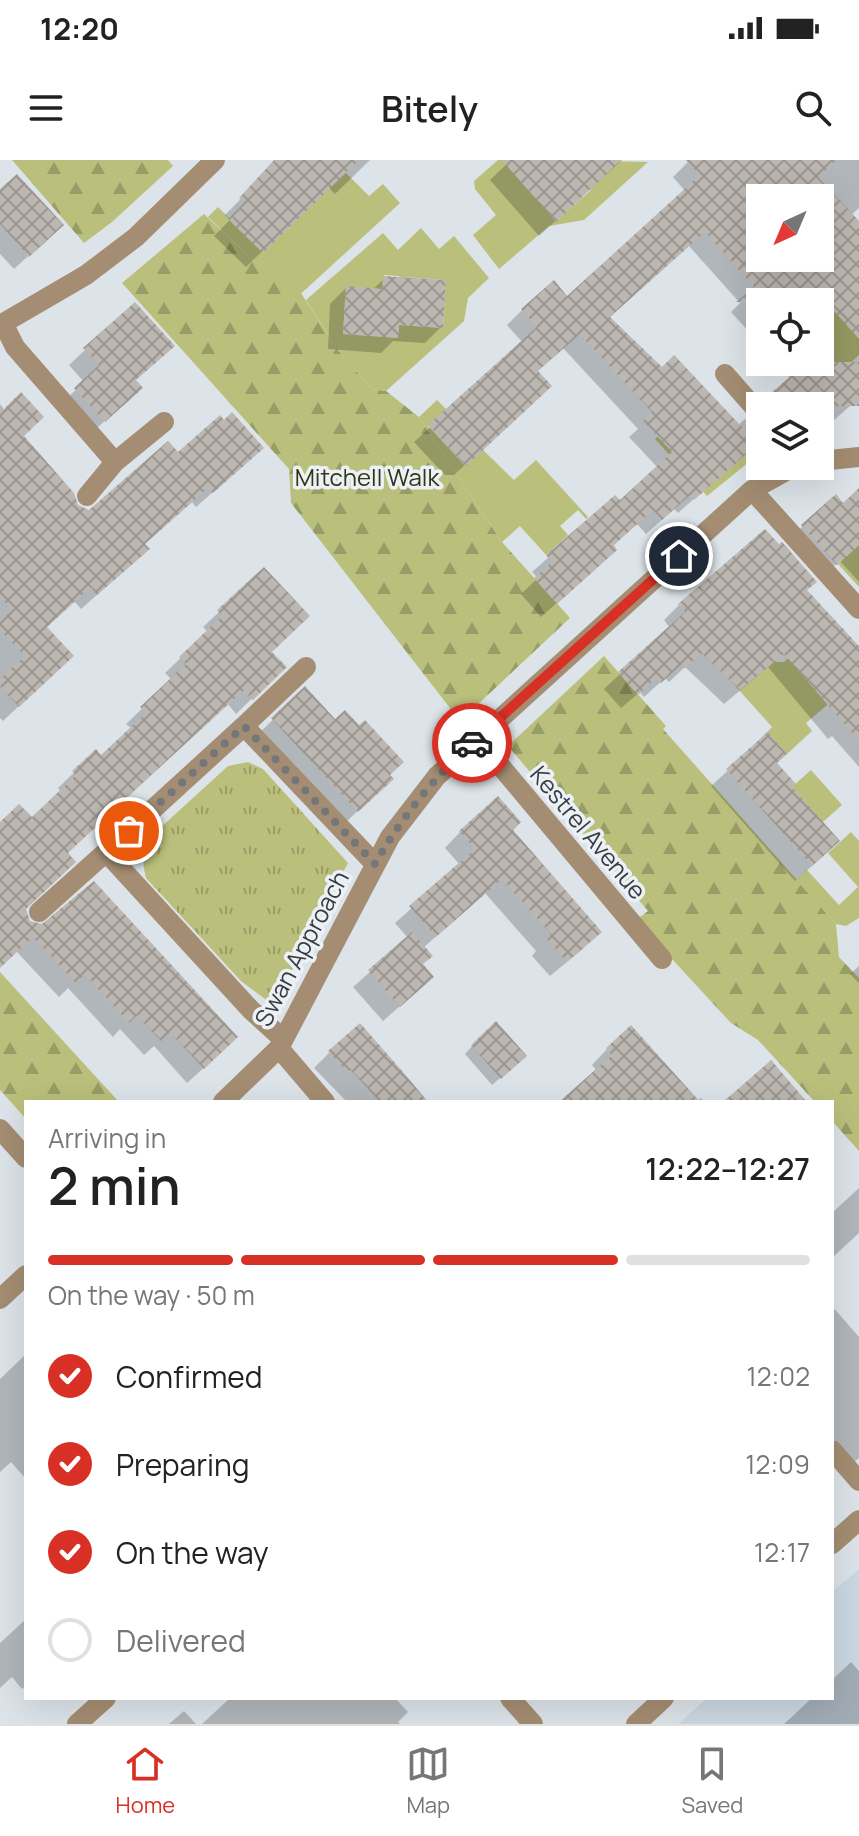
<!DOCTYPE html>
<meta charset="utf-8">
<style>
body{margin:0;font-family:Manrope,sans-serif;background:#f6f6f6;color:#222;height:100vh;display:flex;flex-direction:column;font-size:30px;white-space:nowrap}
*{box-sizing:border-box;margin:0}
p{font-size:26px;color:#767676}
.icon{flex:none;width:44px;height:44px;fill:none;stroke:currentColor;stroke-width:2;stroke-linecap:round;stroke-linejoin:round}
.map{position:relative;flex:1;overflow:hidden}
.drawer{position:absolute;left:24px;top:940px;width:810px;height:600px;display:flex;flex-direction:column;background:#fff;border-radius:0px;box-shadow:0 8px 32px #0002}
.drawer>*{flex:none}
.needle{width:52px;rotate:224deg}
.tools{position:absolute;left:746px;top:24px;display:grid;gap:16px}
.tools a{display:grid;place-items:center;width:88px;height:88px;border-radius:0px;background:#fff;box-shadow:0 8px 32px #0002;font-size:40px}
.pin{position:absolute;display:grid;place-items:center;width:68px;height:68px;color:#fff;margin:-34px;border:4px solid #fff;border-radius:50%;box-shadow:0 2px 8px #0007}
.courier{position:absolute;display:grid;place-items:center;width:80px;height:80px;margin:-40px;border:6px solid #d93025;border-radius:50%;background:#fff;color:#222;box-shadow:0 2px 10px #0007}
.head em{font-style:normal;font-weight:600}
.head div{display:flex;flex-direction:column-reverse}
.head{display:flex;align-items:center;justify-content:space-between;height:136px;padding:0 24px}
h1{font-size:52px;font-weight:600;line-height:60px}
.bar{display:grid;grid-template-columns:repeat(4,1fr);gap:12px 8px;align-content:center;height:96px;padding:0 24px}
.bar i{height:10px;border-radius:6px;background:#e0e0e0}
.bar .selected{background:#d93025}
.bar p{grid-column:span 4}
ol{padding:0 24px;list-style:none}
li{display:flex;align-items:center;gap:24px;height:88px}
li p{margin-inline-start:auto}
li .icon{padding:8px;border-radius:50%;background:#d93025;color:#fff;stroke-width:4}
li:last-child{color:#767676}
li i{width:44px;height:44px;border:4px solid #e0e0e0;border-radius:50%}
.status{display:flex;justify-content:space-between;align-items:center;height:56px;padding:0 40px;background:#fff;direction:ltr}
.status svg{height:22px;fill:currentColor}
header{display:flex;justify-content:space-between;align-items:center;height:104px;padding:0 24px;background:#fff;font-size:36px;font-weight:600}
.tab-bar{display:flex;justify-content:space-around;align-items:center;height:112px;border-top:2px solid #e0e0e0;background:#fff;font-size:22px;color:#767676}
.tab-bar a{display:grid;justify-items:center;gap:4px}
.tab-bar .selected{color:#d93025}
.map>svg:first-child{display:block}
.built{fill:#cbd8e2}
.grass{fill:url(#grass-tufts)}
.forest{fill:url(#forest-firs)}
.garden{fill:#babf7b;fill-rule:evenodd}
.shadow{fill:#0003;fill-rule:evenodd}
.building{fill:url(#building-cross-hatch);fill-rule:evenodd}
.lines{fill:none;stroke-linecap:round;stroke-linejoin:round}
.minor{stroke:#a48d72;stroke-width:20}
.done{stroke:#73777a;stroke-width:8;stroke-dasharray:0 14.4}
.route{stroke:#d93025;stroke-width:10}
.labels{text-anchor:middle;dominant-baseline:central;stroke-width:7;stroke-linejoin:round;paint-order:stroke}
.park-label{font-size:24px;fill:#343613;stroke:#ebf1f7}
.street-label{font-size:24px;fill:#3a3d3f;stroke:#ebf1f7}
</style>
<div class="status"><b>12:20</b><svg viewBox="0 0 49 12"><path d="M0 12V9h3v3zM5 12V6h3v6zM10 12V3h3v9zM15 12V0h3v12zM26 1h20v11H26zM47 4h2v5h-2z"/></svg></div>
<header><svg class="icon" aria-label="menu" viewBox="0 0 24 24"><path d="M4 6h16M4 12h16M4 18h16"/></svg>Bitely<svg class="icon" aria-label="search" viewBox="0 0 24 24"><circle cx="10" cy="10" r="6"/><path d="M15 15l6 6"/></svg></header>
<div class="map">
<svg width="859" height="1564" viewBox="0 0 859 1564">
<defs>
<pattern id="grass-tufts" width="24" height="20" patternUnits="userSpaceOnUse" patternTransform="scale(2)"><rect width="24" height="20" fill="#babf7b"/><path d="M3 7l-1-3M5 7V3M7 7l1-3M15 17l-1-3M17 17v-4M19 17l1-3" fill="none" stroke="#989c66"/></pattern>
<pattern id="forest-firs" width="22" height="20" patternUnits="userSpaceOnUse" patternTransform="scale(2)"><rect width="22" height="20" fill="#babf7b"/><path d="M5 1l3.5 6h-7zM16 11l3.5 6h-7z" fill="#989c66"/></pattern>
<pattern id="building-cross-hatch" width="8" height="8" patternUnits="userSpaceOnUse" patternTransform="scale(2)"><rect width="8" height="8" fill="#bdb7b1"/><path d="M0 0l8 8M0 8l8-8" fill="none" stroke="#9b9691"/></pattern>
</defs>
<rect width="100%" height="100%" fill="#dde4e9"/>
<path class="built" d="M859,1409V1564H678L707,1538H832V1432Z"/>
<path class="grass" d="M248,602L263,609L348,703L273,845L241,821L146,718C142,702 142,693 149,678L228,606Z"/>
<path class="forest" d="M12,0H168L173,6L112,62L84,83Z
M204,54L294,139L301,133L338,190L372,229L386,231L419,257L502,382L570,458L460,561L291,343L289,309L122,123Z
M604,496L666,566L663,569L836,764L839,797L859,818V991L832,961V942H815L758,880L731,863L636,760L648,751L508,586Z
M0,812L119,942H26V959L0,930Z"/>
<path class="garden" d="M498,0H508L505,3L556,61L591,30L564,0L648,2L584,60L549,66L499,109L473,75L496,55L475,29L474,21Z
M338,5L369,36L383,24L400,43L294,140L208,57L218,47L263,92L291,66L289,64Z
M421,68L439,89L454,76L489,118L468,138L464,161L386,231L372,229L338,190L306,140L383,73L398,90ZM384,115L399,116L398,130L403,117L446,120L443,168L399,165L398,178L343,174L346,127L382,129Z
M859,91V195L828,223L820,202V98Z
M437,240L446,249L428,266L465,306L483,290L514,320L536,300L588,357L586,359L578,350L560,366L568,375L546,395L520,366L502,382L419,257Z
M697,240L709,293L726,312L758,284L748,273L753,269L760,277V293L707,336L655,279Z
M859,385V427L838,404Z
M793,494L833,540L806,563L812,571L787,594L771,576L761,585L758,581L772,567L729,519L771,496L776,502H784Z
M811,610L842,645L815,669L784,634Z
M851,672L859,681V758L846,766L836,764L796,720L807,710L839,745L858,727L828,693Z"/>
<path class="shadow" d="M279,0H370L335,34L328,27L246,107L214,76L230,60L225,55Z
M511,0H622L539,76L490,20Z
M690,0H859V48L851,55L859,64V238L833,261L820,246H761L791,219L776,202H820V142H760V184L731,152L740,143L688,85L608,157L662,209L737,266L745,259L760,273V280L678,353L674,349L646,374L637,364L612,386L600,405L541,457L521,434L538,418L532,412L615,338L620,343L658,308L629,277L638,269L563,188L536,212L534,241L454,315H445L414,282L523,183L507,165L522,150L567,138L685,31L673,17ZM760,38H820V98H760Z
M0,32L47,79L14,109L0,94Z
M384,119L441,167L425,183L393,181L381,193L328,189L330,144L346,128L372,130Z
M85,190L134,221L125,243L88,276L60,245L84,222L69,205Z
M0,244L77,347L90,352L178,295L246,303L196,347L192,342L144,384L132,404L81,449L74,441L45,467L56,511L3,561L0,558Z
M843,346L859,347V422L840,401L820,418L787,382L802,367Z
M765,372L805,431L859,490V607L832,576L828,579L768,507L724,544L685,507L669,522L665,518L644,537L640,532L621,548L604,529L670,468L664,460L679,445Z
M219,452L270,492L284,507L236,554L228,544L66,694L24,749L28,763L220,893L187,923L154,886L144,895L120,869L113,877L68,828L59,837L16,791L0,807V665L32,660L61,632L58,628L96,591L101,597L132,569L126,564L172,520L165,513L208,472L203,467Z
M305,529L388,616L375,634L341,667L257,575Z
M767,575L775,603L822,697L795,721L711,626Z
M510,670L584,788L550,816L532,796L536,791L485,733L423,788L416,832L383,861L353,827L408,778L395,763L460,705L445,688L460,672Z
M859,806V823L850,814Z
M472,886L517,903L492,925L465,894Z
M607,889L697,941L701,938L704,942H562L597,911L592,905Z
M330,892L427,942H347L314,908Z
M859,1028V1073L832,1098V1053Z
M832,1146L859,1177V1298L854,1302L832,1277Z
M26,1194V1319L11,1302L0,1312V1219Z
M26,1459V1526L22,1529L12,1517L0,1528V1483Z
M851,1502L859,1511V1564H784L812,1538H832V1520Z
M230,1538H395L408,1552L398,1562L400,1564H202Z
M184,1551L196,1564H169Z"/>
<path class="building" d="M274,0H359L263,93L228,59L244,43L239,38Z
M502,0H621L556,62Z
M686,0H837L818,17L859,61V179L826,142H736L754,127L705,72L610,157L662,207L674,195L758,284L694,340L690,335L662,360L653,350L614,385L617,390L557,444L534,418L552,402L546,395L615,335L620,340L672,292L643,261L652,252L580,174L538,211L552,226L466,306L428,265L537,167L521,149L554,120L567,136L700,15ZM760,38H820V98H760Z
M17,14L64,65L29,97L0,64V29Z
M383,116L446,120L443,168L399,165V178L343,174L346,126L382,129Z
M135,142L175,186L136,220L143,228L105,262L74,228L99,205L83,188Z
M807,202H859V246H820V227L799,246H770L764,239Z
M21,232L44,257L24,276L74,333L78,345L89,350L168,281L178,292L220,255L224,260L232,252L264,288L213,333L208,328L145,384L150,389L97,435L91,427L47,467L74,496L19,547L0,526V519L25,496L0,470V461L12,450L0,437V248L2,251Z
M859,328V385L837,405L801,365L836,334L843,343Z
M765,369L779,384L782,382L817,422L807,430L859,486V581L784,494L740,530L702,493L685,508L682,504L661,523L656,518L638,535L618,512L685,452L678,444Z
M264,407L310,456L272,492L287,507L253,540L244,530L135,630L68,693L76,702L26,749L30,761L42,764L94,721L238,877L204,909L170,872L161,881L137,855L129,863L85,814L76,823L33,777L0,808V662L19,644L32,657L76,615L72,611L96,589L101,595L146,553L140,547L186,504L179,497L222,456L217,450Z
M305,526L335,559L345,550L359,565L365,560L404,602L390,615L394,619L358,652L271,558Z
M768,572L787,594L777,603L796,624L792,627L840,681L812,706L726,609Z
M498,636L521,662L513,670L602,772L567,802L546,778L551,774L502,719L436,777L409,746L475,689L459,671Z
M412,772L433,796L423,804L434,817L400,847L368,810Z
M496,861L527,896L501,919L471,885Z
M360,863L403,912L428,942H380L351,910L348,913L328,891Z
M631,865L700,942H559L612,895L606,888Z
M771,900L807,942H723Z"/>
<g class="lines">
<path class="minor" d="M3,163L15,187L115,302
M0,165L86,115L136,77L215,0
M725,214L760,254
M820,301L859,297
M752,330L859,449
M87,336L115,302L164,262
M244,566L306,507
M477,578L662,799
M39,752L106,692
M283,879L251,850L106,692L244,566L375,704
M279,888L325,942
M223,942L279,888L390,677L437,616L752,330L795,306
M0,969L26,998
M0,1139L26,1115
M832,1290L859,1321
M832,1384L859,1360
M510,1538L533,1564
M77,1564L106,1538
M636,1564L664,1538"/>
</g>
<g class="lines">
<path class="done" d="M129,671L244,566L375,704C401,658 433,619 472,583"/>
<path class="route" d="M472,583L679,396"/>
</g>
<g class="labels">
<g class="park-label">
<text x="367" y="316">Mitchell Walk</text>
</g>
<g class="street-label">
<text transform="translate(589 672) rotate(50)">Kestrel Avenue</text>
<text transform="translate(301 788) rotate(-62)">Swan Approach</text>
</g>
</g>
</svg>
<div class="tools">
<a><svg class="needle" viewBox="-14 -14 28 28"><path d="M0-13l5 13h-10z" fill="#e53935"/><path d="M0 13l5-13h-10z" fill="#767676"/></svg></a>
<a><svg class="icon" aria-label="locate" viewBox="0 0 24 24"><circle cx="12" cy="12" r="6"/><path d="M12 2v4M12 18v4M2 12h4M18 12h4"/></svg></a>
<a><svg class="icon" aria-label="layers" viewBox="0 0 24 24"><path d="M12 4l9 5-9 5-9-5zM3 14l9 5 9-5"/></svg></a>
</div>
<div class="pin" style="left:129px;top:671px;background:#ea580c"><svg class="icon" aria-label="bag" viewBox="0 0 24 24"><path d="M5 8h14l-1 12H6zM9 8a3 3 0 0 1 6 0"/></svg></div>
<div class="pin" style="left:679px;top:396px;background:#1f2937"><svg class="icon" aria-label="home" viewBox="0 0 24 24"><path d="M3 11l9-7 9 7M6 9v11h12V9"/></svg></div>
<div class="courier" style="left:472px;top:583px"><svg class="icon" aria-label="car" viewBox="0 0 24 24"><path d="M5 17H2v-5l4-1 3-4h7l3 4 3 1v5h-3M9 17h6M6 11h13"/><circle cx="7" cy="17" r="2"/><circle cx="17" cy="17" r="2"/></svg></div>
<section class="drawer">
<div class="head"><div><h1>2 min</h1><p>Arriving in</p></div><em>12:22–12:27</em></div>
<div class="bar"><i class="selected"></i><i class="selected"></i><i class="selected"></i><i></i><p>On the way · 50 m</p></div>
<ol>
<li><svg class="icon" aria-label="check" viewBox="0 0 24 24"><path d="M5 12l5 5 9-10"/></svg>Confirmed<p>12:02</p></li>
<li><svg class="icon" aria-label="check" viewBox="0 0 24 24"><path d="M5 12l5 5 9-10"/></svg>Preparing<p>12:09</p></li>
<li><svg class="icon" aria-label="check" viewBox="0 0 24 24"><path d="M5 12l5 5 9-10"/></svg>On the way<p>12:17</p></li>
<li><i></i>Delivered</li>
</ol>
</section>
</div>
<nav class="tab-bar">
<a class="selected"><svg class="icon" aria-label="home" viewBox="0 0 24 24"><path d="M3 11l9-7 9 7M6 9v11h12V9"/></svg>Home</a>
<a><svg class="icon" aria-label="map" viewBox="0 0 24 24"><path d="M3 6l6-2 6 2 6-2v14l-6 2-6-2-6 2zM9 4v14M15 6v14"/></svg>Map</a>
<a><svg class="icon" aria-label="saved" viewBox="0 0 24 24"><path d="M7 4h10v16l-5-4-5 4z"/></svg>Saved</a>
</nav>
